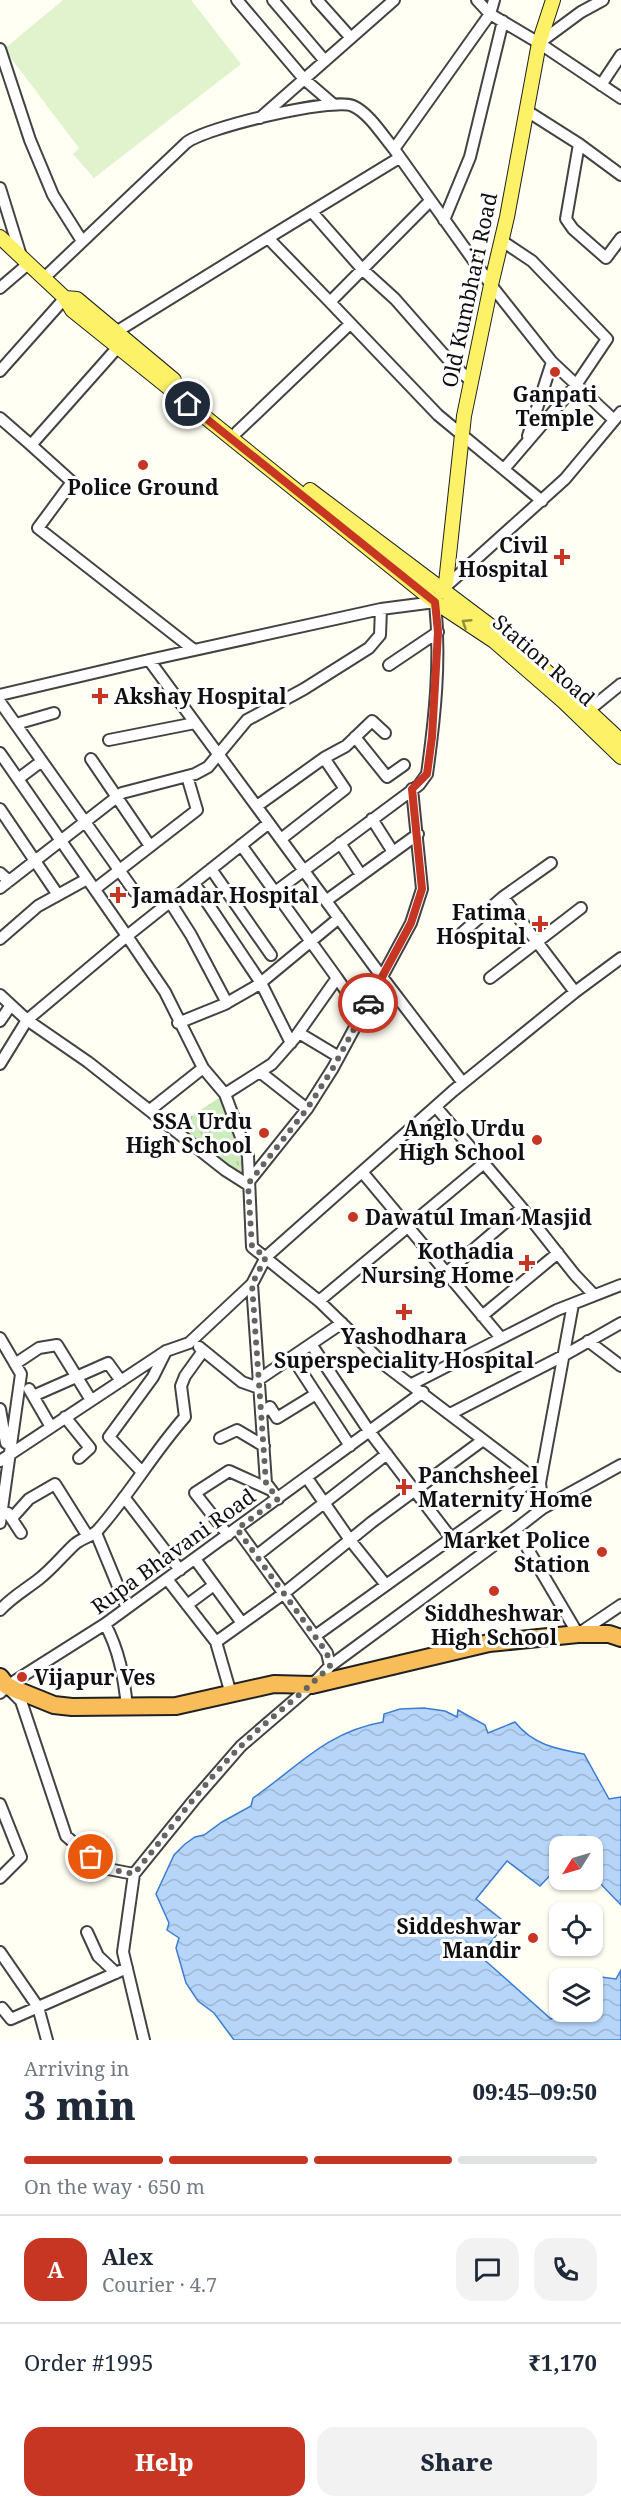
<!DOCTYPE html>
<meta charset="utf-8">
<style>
body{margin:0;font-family:"Noto Serif",serif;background:#f2f2f3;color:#1f2937;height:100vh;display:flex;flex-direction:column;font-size:22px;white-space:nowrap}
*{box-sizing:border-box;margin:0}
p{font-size:20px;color:#747a83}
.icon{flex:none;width:33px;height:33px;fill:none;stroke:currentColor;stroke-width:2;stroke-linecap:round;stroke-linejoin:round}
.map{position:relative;height:2040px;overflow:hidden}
.drawer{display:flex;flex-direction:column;background:#fff;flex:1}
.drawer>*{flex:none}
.needle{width:39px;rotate:233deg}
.controls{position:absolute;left:549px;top:1836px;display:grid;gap:12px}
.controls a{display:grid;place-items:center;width:54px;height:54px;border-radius:12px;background:#fff;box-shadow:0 2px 4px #0004;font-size:30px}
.pin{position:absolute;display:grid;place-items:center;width:51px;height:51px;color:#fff;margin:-26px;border:3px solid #fff;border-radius:50%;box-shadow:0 2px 6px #0007}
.courier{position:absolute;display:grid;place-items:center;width:60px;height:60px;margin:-30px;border:4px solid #c73622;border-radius:50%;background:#fff;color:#222;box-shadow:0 2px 8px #0007}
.headline em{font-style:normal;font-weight:800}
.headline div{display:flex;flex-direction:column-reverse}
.headline{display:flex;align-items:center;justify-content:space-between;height:102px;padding:0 24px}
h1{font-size:39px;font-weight:800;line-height:45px}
.bar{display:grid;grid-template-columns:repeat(4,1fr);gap:9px 6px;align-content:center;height:72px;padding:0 24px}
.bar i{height:8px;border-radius:4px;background:#e0e1e3}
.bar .current{background:#c73622}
.bar p{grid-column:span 4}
.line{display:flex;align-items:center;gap:15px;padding:0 24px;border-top:2px solid #e0e1e3}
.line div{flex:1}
.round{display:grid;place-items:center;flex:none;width:63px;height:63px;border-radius:18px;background:#f2f2f3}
.button{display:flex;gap:12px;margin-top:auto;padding:12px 24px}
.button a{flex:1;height:69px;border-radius:18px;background:#c73622;color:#fff;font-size:24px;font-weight:800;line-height:69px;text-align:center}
.button a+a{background:#f2f2f3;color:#1f2937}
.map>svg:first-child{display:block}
.park{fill:url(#park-tufts)}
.pitch{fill:#e0f3cd}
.water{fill:url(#water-waves);stroke:#3b7dd2;stroke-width:1.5}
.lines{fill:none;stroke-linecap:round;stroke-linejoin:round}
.minor-casing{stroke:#434343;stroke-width:14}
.major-casing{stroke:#212121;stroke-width:16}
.highway-casing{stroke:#212121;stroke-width:20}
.minor{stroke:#fff;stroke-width:10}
.major{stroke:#fcf167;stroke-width:14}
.highway{stroke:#f8bc59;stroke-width:16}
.oneway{stroke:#928c40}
.done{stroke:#646460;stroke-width:6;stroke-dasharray:0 10.8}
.route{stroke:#c73622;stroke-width:8}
.poi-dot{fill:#c73622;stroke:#fff;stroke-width:2}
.labels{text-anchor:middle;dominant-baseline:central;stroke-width:6;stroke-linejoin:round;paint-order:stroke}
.street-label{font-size:21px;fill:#101010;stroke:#fff}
.poi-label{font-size:21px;font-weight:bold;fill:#101010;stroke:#fff;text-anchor:end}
</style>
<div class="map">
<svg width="621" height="2040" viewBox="0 0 621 2040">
<defs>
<pattern id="park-tufts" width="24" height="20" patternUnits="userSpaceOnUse" patternTransform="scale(1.5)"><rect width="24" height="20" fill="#ccecbb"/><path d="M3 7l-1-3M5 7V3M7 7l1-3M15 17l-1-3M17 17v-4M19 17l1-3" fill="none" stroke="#aec9a0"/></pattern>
<pattern id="water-waves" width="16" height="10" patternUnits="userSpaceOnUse" patternTransform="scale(1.5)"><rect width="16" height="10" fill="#b7d5f8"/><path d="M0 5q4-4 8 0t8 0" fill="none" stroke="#9cb6d4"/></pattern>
</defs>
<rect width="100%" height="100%" fill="#fffff4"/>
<path class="park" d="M225,1094L248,1156L247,1184L173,1128Z"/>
<path class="pitch" d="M63,0H191L241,64L94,178L73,154L79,148L4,49Z"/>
<path class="water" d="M424,1708L445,1711L457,1717L458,1710L485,1725L488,1733L515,1722C533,1745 557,1749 584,1754L609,1799L621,1797V1905L593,1876L592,1846H560L559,1866L540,1886L507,1861L476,1899L506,1923L480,1956L551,2019L562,2012H592L593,1990L601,1977L616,1979L621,1970V2040H234L214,2013L198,2001L186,1983L176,1948L179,1938L167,1930L169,1923L156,1894L174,1855L185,1844L195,1837L204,1835L222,1822L251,1806L253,1798C298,1767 326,1732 383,1722L384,1714L400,1709Z"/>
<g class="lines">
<g class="minor-casing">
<path id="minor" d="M237,0L304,79L333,104
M273,0L325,61
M317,0L351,38
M477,0L490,14L539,43L621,98
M494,0L490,14L394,149L491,285L552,362L614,420
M539,43L581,12L603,0
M0,49L30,140L53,195L82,241
M601,85L621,55
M527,111L579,144
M260,118L394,0
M621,175L579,144L566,219L573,229L606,258L621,238
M0,188L21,256
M430,201L330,302L438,415L542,501
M312,212L362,269L395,299L453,365L471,381
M444,220L470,157L503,21
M502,241L532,261L607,339L576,385L504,469
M44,278L186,143C203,128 333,97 353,106C369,113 383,136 394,149
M0,288L28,264
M330,302L268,238L399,158
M116,332L268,238
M118,347L31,445L72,482L38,528L194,650
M0,371L65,298
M0,418L31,445
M237,432L350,324
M528,436L552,362
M444,588L565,479L621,412
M149,660L382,977L463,1083
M389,665L438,632
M0,695L149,660L381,609L435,602C441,660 435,717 427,774L419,785L275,892
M0,702L134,891
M589,710L621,684
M16,724L54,713
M355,737L387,777L404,765
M109,740L195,723
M0,753L127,936L165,992L203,1068L225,1094L248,1156L252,1247L319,1301L386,1366L540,1483L543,1508L516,1529L578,1634L621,1605
M324,758L346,746L372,721L385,733
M91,759L150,846
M18,779L42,761
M257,806L324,758L345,789L281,839
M0,809L58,895
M372,819L393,852
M340,843L361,875
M241,845L337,978
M211,869L271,955
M0,873L9,881
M194,883L261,983L291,1043
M0,888L122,793L195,774L208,767L247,720L304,689L369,648L380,635L381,609
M95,889L197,810L187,776
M503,897L575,992
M327,900L418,834
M170,902L191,935L227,1003
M462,933L503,897L551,863
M0,939L38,906L87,879
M490,978L581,908
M0,995L27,1020L88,1062L225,1170L247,1184L307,1109L333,1068L411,923L422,889L412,789
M0,1021L11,1005
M178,1023L225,1004L258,985L339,918
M299,1033L339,1057
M0,1064L27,1020L127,936L269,823
M260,1072L307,1109
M225,1094L272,1064L294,1039L337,978L362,1014
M436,1107L522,1208L575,1275L594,1295
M150,1110L203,1068
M363,1173L501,1338
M446,1273L522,1208
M319,1301L483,1164
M482,1316L558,1253
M0,1338L21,1374L0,1523
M588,1341L621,1366
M311,1344L369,1431L451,1538
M199,1347L242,1382L259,1388
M292,1357L350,1446
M15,1364L39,1348L57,1345L91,1400
M258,1380L342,1323
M412,1384L557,1310L621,1285
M29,1389L51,1427
M33,1396L108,1363L121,1381
M0,1409L6,1443
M261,1413L270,1407L277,1418L316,1394
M450,1414L563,1356L621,1323
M65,1417L90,1448L79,1458
M220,1438L237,1430L264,1446
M0,1461L166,1351L189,1343L252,1284
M142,1472L109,1437L153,1377L166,1351
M307,1478L350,1540L386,1585
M540,1483L573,1304
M124,1497L180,1570
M278,1499L266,1483L252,1284L266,1257L453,1091L575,992L621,958
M543,1508L621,1465
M8,1513L21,1533
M12,1518L29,1499L55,1484L87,1535
M96,1533L127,1608
M228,1535L195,1493L229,1471L271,1490
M256,1556L387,1454
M195,1559L242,1623
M167,1579L216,1642L231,1694
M187,1605L214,1585
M0,1610C12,1597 25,1590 39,1579C52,1569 63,1555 75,1544C82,1538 93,1536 98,1530C130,1494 153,1453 185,1417L181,1386L185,1376L203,1351
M105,1624C119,1650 124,1677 127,1707
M315,1636L534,1479
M216,1642L283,1594L372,1522L483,1440
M330,1666L516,1529
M11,1691L21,1701L66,1836L103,1868L134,1874
M0,1693L7,1686L105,1624L423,1392
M0,1804L21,1857L0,1878
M87,1932L98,1956L116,1973
M0,1952L38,2007L47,2040
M0,2009L2,2008L11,2019L127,1968
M144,2040L123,1952L134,1874L194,1800L241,1746L312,1685L330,1666L327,1653L237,1529"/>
</g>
<g class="major-casing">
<path id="major" d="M0,237L65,298L72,310L435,602L494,641L564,702L621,757
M65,298L77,299L174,380
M310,490L496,630L544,669L621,741
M442,591L446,583L464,416L491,285L507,217L539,43L553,0"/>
</g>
<g class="highway-casing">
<path id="highway" d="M0,1677L7,1686L54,1705L72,1707L176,1706L274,1684L312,1685L489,1643L578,1634H609L621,1638"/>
</g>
<use href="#minor" class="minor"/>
<use href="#major" class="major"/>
<use href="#highway" class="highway"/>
</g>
<defs><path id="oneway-chevron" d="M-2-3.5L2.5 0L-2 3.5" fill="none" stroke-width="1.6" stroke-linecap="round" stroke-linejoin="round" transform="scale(1.5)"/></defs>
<use class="oneway" href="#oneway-chevron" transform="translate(466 623) rotate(-147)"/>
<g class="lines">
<path class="done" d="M91,1857L103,1868L134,1874C169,1831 202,1785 241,1746C269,1718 302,1695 330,1666L327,1653L237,1529L278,1499L266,1483L252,1284L266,1257L252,1247L248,1184L307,1109L333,1068L368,1003"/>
<path class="route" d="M188,404L435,602L438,632L432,737L427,774L412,789L422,889L411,923L368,1003"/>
</g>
<g class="poi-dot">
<circle cx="555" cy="372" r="6"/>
<circle cx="143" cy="465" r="6"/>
<path d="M559 548h6v6h6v6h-6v6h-6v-6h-6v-6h6z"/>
<path d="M97 687h6v6h6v6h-6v6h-6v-6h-6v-6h6z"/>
<path d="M115 886h6v6h6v6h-6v6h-6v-6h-6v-6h6z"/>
<path d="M537 915h6v6h6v6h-6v6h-6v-6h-6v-6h6z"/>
<circle cx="264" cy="1133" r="6"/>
<circle cx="537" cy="1140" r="6"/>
<circle cx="353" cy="1217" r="6"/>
<path d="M524 1254h6v6h6v6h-6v6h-6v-6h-6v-6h6z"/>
<path d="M401 1303h6v6h6v6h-6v6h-6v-6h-6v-6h6z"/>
<path d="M401 1478h6v6h6v6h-6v6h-6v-6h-6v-6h6z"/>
<circle cx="602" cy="1552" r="6"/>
<circle cx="494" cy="1591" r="6"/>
<circle cx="22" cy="1677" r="6"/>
<circle cx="533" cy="1938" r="6"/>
</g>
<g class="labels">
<g class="street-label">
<text transform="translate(469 290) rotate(-78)">Old Kumbhari Road</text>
<text transform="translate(544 660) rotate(41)">Station Road</text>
<text transform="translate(173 1551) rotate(-36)">Rupa Bhavani Road</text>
</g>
<g class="poi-label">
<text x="555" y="394" text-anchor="middle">Ganpati<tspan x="555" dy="24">Temple</tspan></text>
<text x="143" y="487" text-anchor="middle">Police Ground</text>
<text x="548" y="545">Civil<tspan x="548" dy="24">Hospital</tspan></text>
<text x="114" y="696" text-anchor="start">Akshay Hospital</text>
<text x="132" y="895" text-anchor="start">Jamadar Hospital</text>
<text x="526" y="912">Fatima<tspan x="526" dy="24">Hospital</tspan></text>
<text x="252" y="1121">SSA Urdu<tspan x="252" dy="24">High School</tspan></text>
<text x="525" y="1128">Anglo Urdu<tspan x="525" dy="24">High School</tspan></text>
<text x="365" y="1217" text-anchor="start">Dawatul Iman Masjid</text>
<text x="514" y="1251">Kothadia<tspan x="514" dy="24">Nursing Home</tspan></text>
<text x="404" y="1336" text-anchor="middle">Yashodhara<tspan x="404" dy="24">Superspeciality Hospital</tspan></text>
<text x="418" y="1475" text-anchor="start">Panchsheel<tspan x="418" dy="24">Maternity Home</tspan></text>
<text x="590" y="1540">Market Police<tspan x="590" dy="24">Station</tspan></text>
<text x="494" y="1613" text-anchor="middle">Siddheshwar<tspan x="494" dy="24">High School</tspan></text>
<text x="34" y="1677" text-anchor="start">Vijapur Ves</text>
<text x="521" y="1926">Siddeshwar<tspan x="521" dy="24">Mandir</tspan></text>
</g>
</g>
</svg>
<div class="controls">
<a><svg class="needle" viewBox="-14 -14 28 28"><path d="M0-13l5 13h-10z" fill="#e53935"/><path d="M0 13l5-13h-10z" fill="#747a83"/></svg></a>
<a><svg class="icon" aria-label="locate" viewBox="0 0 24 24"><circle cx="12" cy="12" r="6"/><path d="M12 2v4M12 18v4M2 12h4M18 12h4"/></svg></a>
<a><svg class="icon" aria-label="layers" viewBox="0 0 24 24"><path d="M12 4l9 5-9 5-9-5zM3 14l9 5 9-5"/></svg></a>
</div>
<div class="pin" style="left:91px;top:1857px;background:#ea580c"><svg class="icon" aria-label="bag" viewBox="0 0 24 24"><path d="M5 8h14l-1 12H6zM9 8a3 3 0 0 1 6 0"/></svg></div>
<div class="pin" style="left:188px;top:404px;background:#1f2937"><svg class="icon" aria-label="home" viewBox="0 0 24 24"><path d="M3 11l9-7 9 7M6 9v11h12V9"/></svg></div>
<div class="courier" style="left:368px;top:1003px"><svg class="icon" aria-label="car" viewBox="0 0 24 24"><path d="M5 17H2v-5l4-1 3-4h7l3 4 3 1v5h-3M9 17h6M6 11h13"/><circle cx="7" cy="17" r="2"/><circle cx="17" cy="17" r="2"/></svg></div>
</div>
<section class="drawer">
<div class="headline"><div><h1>3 min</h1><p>Arriving in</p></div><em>09:45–09:50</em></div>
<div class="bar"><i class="current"></i><i class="current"></i><i class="current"></i><i></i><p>On the way · 650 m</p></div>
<div class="line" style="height:108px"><b class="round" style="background:#c73622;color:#fff">A</b><div><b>Alex</b><p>Courier · 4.7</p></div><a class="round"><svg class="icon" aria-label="chat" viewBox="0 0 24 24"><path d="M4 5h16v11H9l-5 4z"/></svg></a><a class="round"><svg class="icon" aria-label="phone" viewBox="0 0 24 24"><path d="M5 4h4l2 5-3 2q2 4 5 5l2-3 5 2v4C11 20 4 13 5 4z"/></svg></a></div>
<div class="line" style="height:78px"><div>Order #1995</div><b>₹1,170</b></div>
<div class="button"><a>Help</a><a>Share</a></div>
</section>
